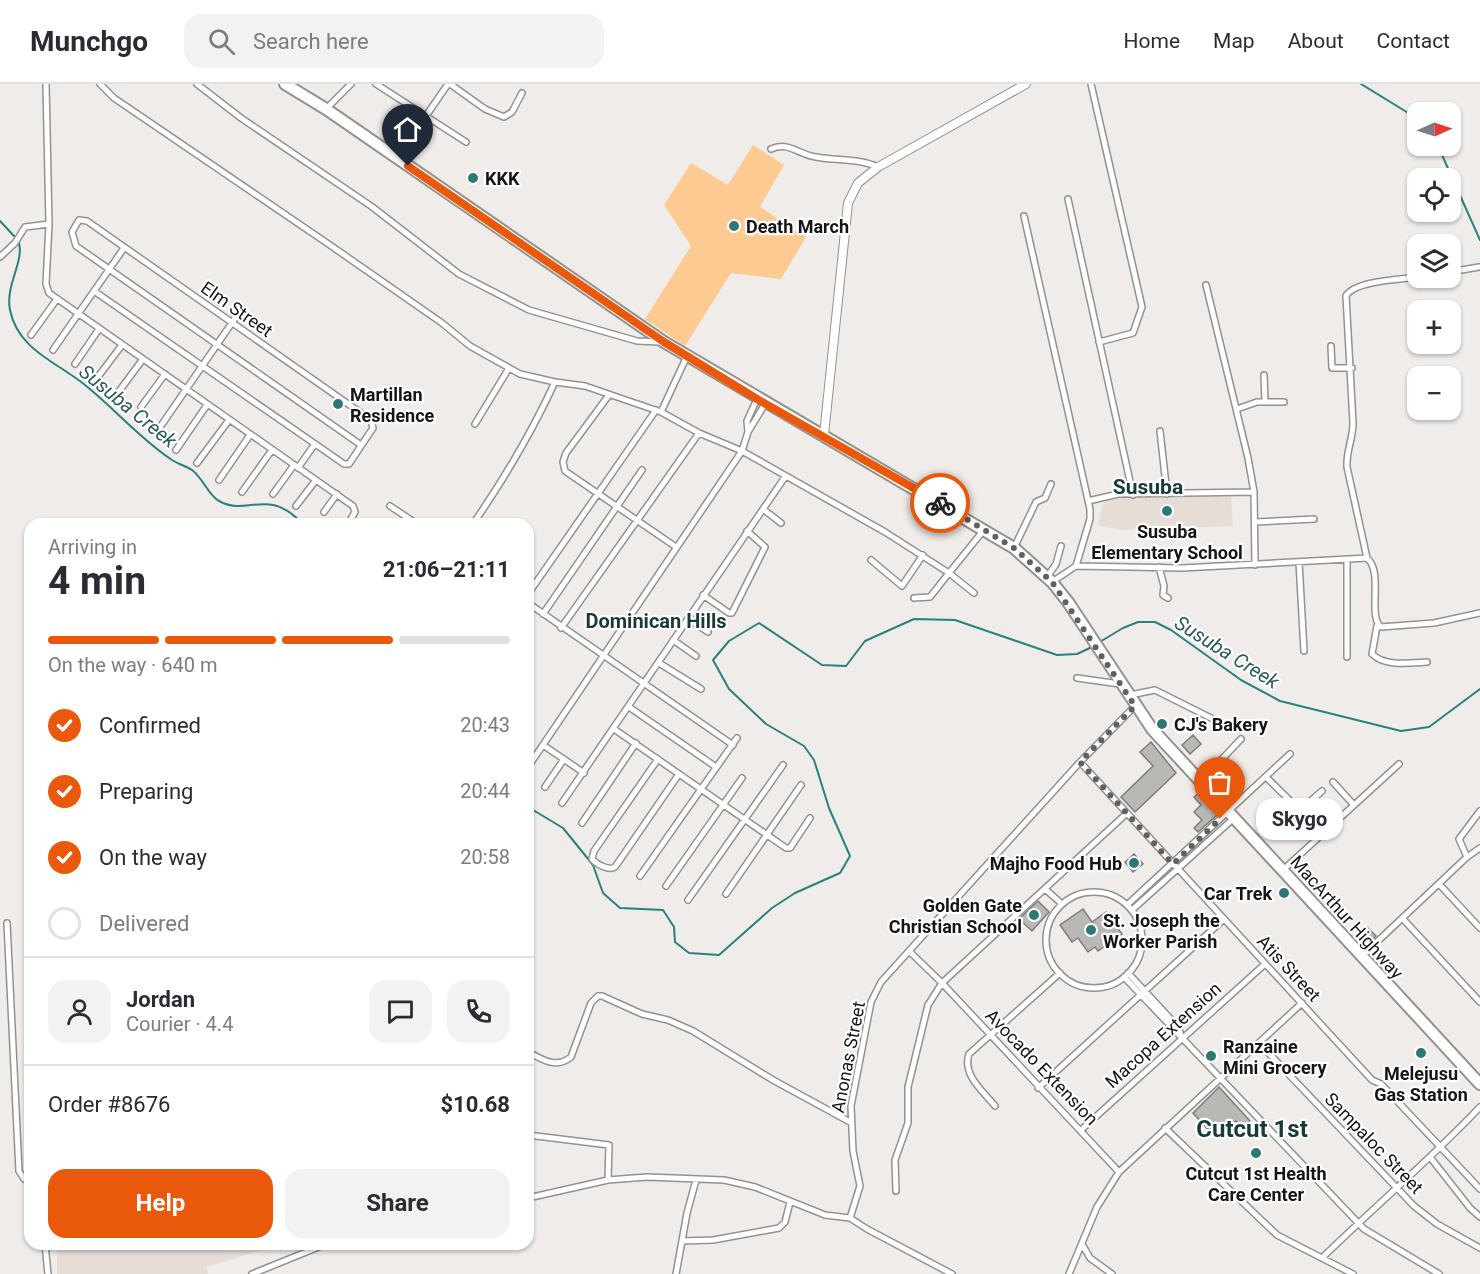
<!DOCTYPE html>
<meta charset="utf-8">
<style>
body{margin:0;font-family:Roboto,sans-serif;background:#f2f2f3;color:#2b2b33;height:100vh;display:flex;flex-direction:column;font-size:22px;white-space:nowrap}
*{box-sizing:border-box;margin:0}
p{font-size:20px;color:#7c7c81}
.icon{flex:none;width:33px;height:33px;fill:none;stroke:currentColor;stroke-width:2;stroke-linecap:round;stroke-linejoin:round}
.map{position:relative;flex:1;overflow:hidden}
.details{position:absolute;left:24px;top:434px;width:510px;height:732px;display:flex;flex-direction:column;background:#fff;border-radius:18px;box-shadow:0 2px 4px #0004}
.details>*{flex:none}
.needle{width:39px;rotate:87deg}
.buttons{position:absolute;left:1407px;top:18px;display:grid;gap:12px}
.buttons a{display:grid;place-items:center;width:54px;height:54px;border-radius:12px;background:#fff;box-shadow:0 2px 4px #0004;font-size:30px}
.pin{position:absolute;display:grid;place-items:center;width:51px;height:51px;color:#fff;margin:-62px -26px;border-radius:50% 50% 50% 0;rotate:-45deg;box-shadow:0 0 6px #0007}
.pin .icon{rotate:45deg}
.courier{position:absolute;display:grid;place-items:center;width:60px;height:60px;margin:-30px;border:4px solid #ea580c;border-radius:50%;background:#fff;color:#222;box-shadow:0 2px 8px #0007}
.bubble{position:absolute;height:42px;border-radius:18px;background:#fff;box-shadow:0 2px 4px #0004;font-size:20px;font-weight:700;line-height:42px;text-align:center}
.headline em{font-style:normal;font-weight:700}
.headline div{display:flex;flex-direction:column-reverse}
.headline{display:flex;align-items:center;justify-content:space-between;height:102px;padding:0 24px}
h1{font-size:39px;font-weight:700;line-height:45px}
.bar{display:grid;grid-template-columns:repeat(4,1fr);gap:9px 6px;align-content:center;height:72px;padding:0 24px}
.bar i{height:8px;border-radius:4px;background:#e1e1e2}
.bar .selected{background:#ea580c}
.bar p{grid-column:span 4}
.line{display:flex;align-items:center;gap:15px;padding:0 24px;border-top:2px solid #e1e1e2}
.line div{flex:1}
.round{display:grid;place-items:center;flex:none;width:63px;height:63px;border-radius:18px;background:#f2f2f3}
ol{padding:0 24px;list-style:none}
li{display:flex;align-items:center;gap:18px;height:66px}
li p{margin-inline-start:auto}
li .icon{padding:6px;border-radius:50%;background:#ea580c;color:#fff;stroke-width:4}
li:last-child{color:#7c7c81}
li i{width:33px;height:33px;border:3px solid #e1e1e2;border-radius:50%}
.button{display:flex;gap:12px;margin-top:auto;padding:12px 24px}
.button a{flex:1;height:69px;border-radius:18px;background:#ea580c;color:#fff;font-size:24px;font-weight:700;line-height:69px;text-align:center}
.button a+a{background:#f2f2f3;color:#2b2b33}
header{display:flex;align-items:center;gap:36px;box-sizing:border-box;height:84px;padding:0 30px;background:#fff;border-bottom:2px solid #e1e1e2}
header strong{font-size:28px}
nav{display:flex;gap:33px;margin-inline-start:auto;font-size:21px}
.search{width:420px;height:54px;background:#f2f2f3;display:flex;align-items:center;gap:15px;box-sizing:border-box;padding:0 21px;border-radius:18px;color:#7c7c81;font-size:22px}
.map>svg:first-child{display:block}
.built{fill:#e6ded6}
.green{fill:#fdca91}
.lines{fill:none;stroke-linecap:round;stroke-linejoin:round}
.stream{stroke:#2a8280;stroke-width:2}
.building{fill:#bab8b5;stroke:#7f7c7a;stroke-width:1.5}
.street-casing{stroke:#94928f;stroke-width:8}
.secondary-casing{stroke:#94928f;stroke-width:10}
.highway-casing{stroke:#94928f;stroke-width:14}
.street{stroke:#fff;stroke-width:5}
.secondary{stroke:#fff;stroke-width:8}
.highway{stroke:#fff;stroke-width:10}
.done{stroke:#62605f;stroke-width:6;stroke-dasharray:0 10.8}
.route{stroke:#ea580c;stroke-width:8}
.poi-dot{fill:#2e7776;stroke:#fff;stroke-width:2}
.labels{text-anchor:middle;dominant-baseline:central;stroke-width:4.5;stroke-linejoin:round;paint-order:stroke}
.poi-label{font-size:18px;font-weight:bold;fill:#161514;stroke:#fff;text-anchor:start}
.street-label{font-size:18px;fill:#161514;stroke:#fff}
.water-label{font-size:20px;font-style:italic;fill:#295c5b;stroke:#fff}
.neighbourhood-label{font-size:20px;font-weight:bold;fill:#183a39;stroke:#fff}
.quarter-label{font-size:21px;font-weight:bold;fill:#183a39;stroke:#fff}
.district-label{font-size:24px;font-weight:bold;fill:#183a39;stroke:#fff}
</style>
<header>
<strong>Munchgo</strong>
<div class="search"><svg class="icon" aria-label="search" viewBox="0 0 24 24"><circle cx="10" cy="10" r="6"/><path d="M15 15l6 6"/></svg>Search here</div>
<nav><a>Home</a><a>Map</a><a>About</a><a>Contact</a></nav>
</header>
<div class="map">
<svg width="1480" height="1190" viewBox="0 0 1480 1190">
<rect width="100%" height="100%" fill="#efecea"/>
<path class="built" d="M1231,410L1233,442L1120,446L1098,441L1105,413Z
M57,1160H280L207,1183L208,1190H57Z"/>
<path class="green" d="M753,61L784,81L760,123L806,153L781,195L731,189L685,262L645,235L691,162L664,121L691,79L728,101Z"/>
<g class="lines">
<path class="stream" d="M1361,0L1418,35
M1438,62L1480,156
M0,137L14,152
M19,159C24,178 5,202 10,226C18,266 57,278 85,301C115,325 140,355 172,376C178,380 186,382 192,386C203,394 208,411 219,417C248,433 267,402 303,440
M1098,559L1123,544L1138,538H1155L1171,546L1241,596L1280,617L1401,647L1429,643L1480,605
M528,723L563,744L593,781L603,809L620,824L663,826L674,843L675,858L689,869L719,871L772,824L795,809L840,789L850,772L829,724L814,676L804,662L766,640L729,605L713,576L729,557L759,539L822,581L846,582L865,557L914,535L955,536L1057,571L1077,570L1094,562"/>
</g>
<path class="building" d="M1193,651L1201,660L1190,670L1182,661Z
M1151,658L1176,689L1135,728L1121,713L1153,682L1140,668Z
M1228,693L1242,708L1233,716L1219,701Z
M1199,709L1218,730L1198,748L1194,744L1202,736L1194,728L1201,721L1194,713Z
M1134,770L1143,780L1133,788L1125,778Z
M1038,817L1049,828L1032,847L1019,835Z
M1083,825L1092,838L1106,828L1122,850L1098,867L1095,863L1088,868L1078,854L1072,858L1060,841Z
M1367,843L1376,852L1366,862L1357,853Z
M1219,1003L1250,1037L1243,1044L1236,1037L1227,1045L1223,1040L1212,1050L1193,1029Z"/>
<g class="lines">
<g class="street-casing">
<path id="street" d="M46,0L49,140L46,200L49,209L353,422L355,428L348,440
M100,0L114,14L327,159L442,239L470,262L520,290L555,298
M197,0L241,34L371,122L459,190L529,226L637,257L660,258
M376,0L466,58
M450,0L485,25L504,33L512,28L522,9
M1091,0L1142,223L1133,249L1099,258
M327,24L351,0
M771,65C789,57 799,71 816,73C837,77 859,74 878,83
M397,74L448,0
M1068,115L1133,411
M1024,132L1090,425V435L1076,482
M0,173L15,159L25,143L49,140
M1450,188L1479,183
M1206,201L1248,374L1254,408L1255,481
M94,207L344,380H349L373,344L371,336L87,137L79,136L72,148L76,162L361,361
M31,251L57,215
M1331,262L1332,284H1352
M53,266L124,164
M75,280L99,245
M1264,291L1265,318
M94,298L122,261
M117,310L143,275
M609,311L566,369L563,378L565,387L676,463
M141,323L165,290
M1237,325L1257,318H1284
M661,328L687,272
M475,340L509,284
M1160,347L1167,410
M748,348L747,337L757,315
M156,349L238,230
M176,366L207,321
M197,379L229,336
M298,384L314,361
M219,396L250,351
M242,408L272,366
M273,410L294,381
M1088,417L1118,410L1254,408
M296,422L316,396
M390,422L417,440
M763,425L781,439
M324,428L337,410
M1255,438L1314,435
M473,440C504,395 532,348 555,298L585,302L661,328L699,349L742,367L885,448L949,489L930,513L914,514
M1014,464L1036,418L1045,414L1051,400
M1367,474L1347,383C1346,367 1353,355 1353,339L1346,212C1354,197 1401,195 1418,193
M871,476L902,502L923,471
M1347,476V573
M1299,478L1304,567
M1159,483L1164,502L1163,511L1168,514
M1047,493L1056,480L1061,462
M1052,498L1076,482L1182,484L1367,474C1384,488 1367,532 1381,543L1434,539L1480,529
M974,509L949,489L983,447
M528,510L656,326
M703,511L729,529H732L765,463L747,447
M528,519L733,661
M543,530L642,386
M688,535L708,548
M1377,542L1372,570C1385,583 1410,579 1427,578
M561,544L699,349
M673,556L696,572
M659,579L701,605
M1077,594L1120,600
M1130,611L1155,606L1225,641
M629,623L716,683
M614,645L786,764H790L810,734
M543,661L584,689
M658,675L594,767L592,775C596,780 609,787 615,783L679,690
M1080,678L1372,996L1381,1000L1480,1105
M528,683L742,367L748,348L765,320
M1267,694L1322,748
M1201,697L1241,655
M1333,698L1353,720
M545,703L564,675
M562,719L785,393
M1300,726L1322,707
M582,739L636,659
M1467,773L1480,764
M1283,786L1399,680
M640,792L737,654
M1439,800L1480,844
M666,802L742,694
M1045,805L1062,820
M1046 856a48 48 0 1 1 96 0a48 48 0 1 1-96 0Z
M726,810L801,701
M688,816L783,681
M1127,821L1290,670
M1132,826L1234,734
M1403,835L1480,918
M7,839L19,1087L24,1095L30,1097
M909,867L942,899L1119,1088
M1362,872L1467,773L1459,755L1480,727
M1128,889L1179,944L1181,953
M1124,893L1364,1145L1439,1190
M1259,959L1414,1122L1437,1140L1480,1164
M528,968C543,976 556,985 571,973L591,919L598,912H602L642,930L668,936L693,947L773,996L850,1038
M1038,1004L1223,836
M995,1022C983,1007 962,991 969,970L1060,889
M1165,1044L1277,1151L1353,1190
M1081,1046L1265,880
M528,1051L609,1061L608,1096
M1430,1073L1470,1124L1480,1133
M896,1107L895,1076L908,1039V1003L928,921L942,899L1126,730
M528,1114L608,1096L647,1093L724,1096L755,1103L825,1131L850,1134L860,1102L853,1067L851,1022L871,918L881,898L1080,678L1135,622
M850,1134L867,1145L952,1190
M682,1157L713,1156L779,1144L785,1138L790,1118
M45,1160L48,1190
M1082,1160L1090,1174L1112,1190
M1322,1174C1374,1123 1430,1076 1480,1023
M252,1190L326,1160
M676,1190L687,1129L696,1096
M1069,1190L1097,1123L1119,1088L1302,919"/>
</g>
<g class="secondary-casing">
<path id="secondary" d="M824,351L848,119L858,99L878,83L1026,0"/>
</g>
<g class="highway-casing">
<path id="highway" d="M285,0L326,25L664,258L1014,464L1052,498L1068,518L1152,645L1480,1000"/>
</g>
<use href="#street" class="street"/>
<use href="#secondary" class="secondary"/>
<use href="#highway" class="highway"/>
</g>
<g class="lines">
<path class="done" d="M940,419L1014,464L1052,498L1135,622L1080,678L1173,780L1220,735"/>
<path class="route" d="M408,82L664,258L757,315L940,419"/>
</g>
<g class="poi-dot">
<circle cx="473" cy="94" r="6"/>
<circle cx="734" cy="142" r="6"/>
<circle cx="338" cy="320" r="6"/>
<circle cx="1167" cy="427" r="6"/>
<circle cx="1162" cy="640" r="6"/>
<circle cx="1134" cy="779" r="6"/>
<circle cx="1284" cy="809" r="6"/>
<circle cx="1034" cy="831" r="6"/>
<circle cx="1091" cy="846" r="6"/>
<circle cx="1421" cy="969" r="6"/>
<circle cx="1211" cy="972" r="6"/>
<circle cx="1256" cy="1069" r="6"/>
</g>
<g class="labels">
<g class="poi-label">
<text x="485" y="94">KKK</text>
<text x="746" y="142">Death March</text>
<text x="350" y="310">Martillan<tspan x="350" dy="21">Residence</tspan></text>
<text x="1167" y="447" text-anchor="middle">Susuba<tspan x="1167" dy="21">Elementary School</tspan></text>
<text x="1174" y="640">CJ's Bakery</text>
<text x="1122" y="779" text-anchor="end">Majho Food Hub</text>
<text x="1272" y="809" text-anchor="end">Car Trek</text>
<text x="1022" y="821" text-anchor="end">Golden Gate<tspan x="1022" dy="21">Christian School</tspan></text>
<text x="1103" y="836">St. Joseph the<tspan x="1103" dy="21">Worker Parish</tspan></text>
<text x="1223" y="962">Ranzaine<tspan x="1223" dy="21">Mini Grocery</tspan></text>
<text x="1421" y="989" text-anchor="middle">Melejusu<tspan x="1421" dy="21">Gas Station</tspan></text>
<text x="1256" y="1089" text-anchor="middle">Cutcut 1st Health<tspan x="1256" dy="21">Care Center</tspan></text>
</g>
<g class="street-label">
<text transform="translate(237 225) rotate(35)">Elm Street</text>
<text transform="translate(1347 833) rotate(48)">MacArthur Highway</text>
<text transform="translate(1289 884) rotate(47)">Atis Street</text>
<text transform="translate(1163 951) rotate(-42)">Macopa Extension</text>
<text transform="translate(848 973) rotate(-79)">Anonas Street</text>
<text transform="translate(1042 983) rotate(46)">Avocado Extension</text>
<text transform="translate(1374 1059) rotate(46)">Sampaloc Street</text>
</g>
<g class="water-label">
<text transform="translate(128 322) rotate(39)">Susuba Creek</text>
<text transform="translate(1227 568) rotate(32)">Susuba Creek</text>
</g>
<g class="neighbourhood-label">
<text x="656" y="537">Dominican Hills</text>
</g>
<g class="quarter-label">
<text x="1148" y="403">Susuba</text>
</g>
<g class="district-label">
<text x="1252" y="1045">Cutcut 1st</text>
</g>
</g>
</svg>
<div class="buttons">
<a><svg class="needle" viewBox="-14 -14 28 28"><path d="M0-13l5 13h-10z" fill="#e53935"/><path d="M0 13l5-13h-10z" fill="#7c7c81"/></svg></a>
<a><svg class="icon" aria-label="locate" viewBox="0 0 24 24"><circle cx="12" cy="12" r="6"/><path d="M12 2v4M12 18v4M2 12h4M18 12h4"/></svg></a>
<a><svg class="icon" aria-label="layers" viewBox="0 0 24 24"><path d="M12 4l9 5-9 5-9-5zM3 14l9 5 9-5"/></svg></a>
<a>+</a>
<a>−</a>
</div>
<div class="pin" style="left:1220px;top:735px;background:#ea580c"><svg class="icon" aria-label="bag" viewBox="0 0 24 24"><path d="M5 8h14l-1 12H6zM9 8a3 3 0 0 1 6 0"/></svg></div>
<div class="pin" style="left:408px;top:82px;background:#1f2937"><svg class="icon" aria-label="home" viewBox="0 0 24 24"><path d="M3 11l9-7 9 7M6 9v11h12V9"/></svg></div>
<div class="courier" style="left:940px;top:419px"><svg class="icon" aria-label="bike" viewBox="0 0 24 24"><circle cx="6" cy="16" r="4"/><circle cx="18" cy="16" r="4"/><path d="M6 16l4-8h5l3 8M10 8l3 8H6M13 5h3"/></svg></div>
<div class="bubble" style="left:1256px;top:714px;width:87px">Skygo</div>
<section class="details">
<div class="headline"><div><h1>4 min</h1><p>Arriving in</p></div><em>21:06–21:11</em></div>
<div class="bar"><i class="selected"></i><i class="selected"></i><i class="selected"></i><i></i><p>On the way · 640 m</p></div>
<ol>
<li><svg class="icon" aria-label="check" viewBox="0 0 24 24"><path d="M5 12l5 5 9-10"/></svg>Confirmed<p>20:43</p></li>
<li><svg class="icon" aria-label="check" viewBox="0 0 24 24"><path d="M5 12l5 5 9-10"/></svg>Preparing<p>20:44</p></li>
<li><svg class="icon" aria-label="check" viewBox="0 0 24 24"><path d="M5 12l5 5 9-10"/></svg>On the way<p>20:58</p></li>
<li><i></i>Delivered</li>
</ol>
<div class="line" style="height:108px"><a class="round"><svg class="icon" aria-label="person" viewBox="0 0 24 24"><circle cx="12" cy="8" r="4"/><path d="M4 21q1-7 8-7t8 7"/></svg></a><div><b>Jordan</b><p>Courier · 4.4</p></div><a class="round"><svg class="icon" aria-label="chat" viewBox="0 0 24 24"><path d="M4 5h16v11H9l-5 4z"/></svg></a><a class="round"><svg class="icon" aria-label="phone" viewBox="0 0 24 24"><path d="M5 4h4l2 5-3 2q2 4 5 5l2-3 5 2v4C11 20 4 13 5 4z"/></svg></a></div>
<div class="line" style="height:78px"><div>Order #8676</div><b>$10.68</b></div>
<div class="button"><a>Help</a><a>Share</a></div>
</section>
</div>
